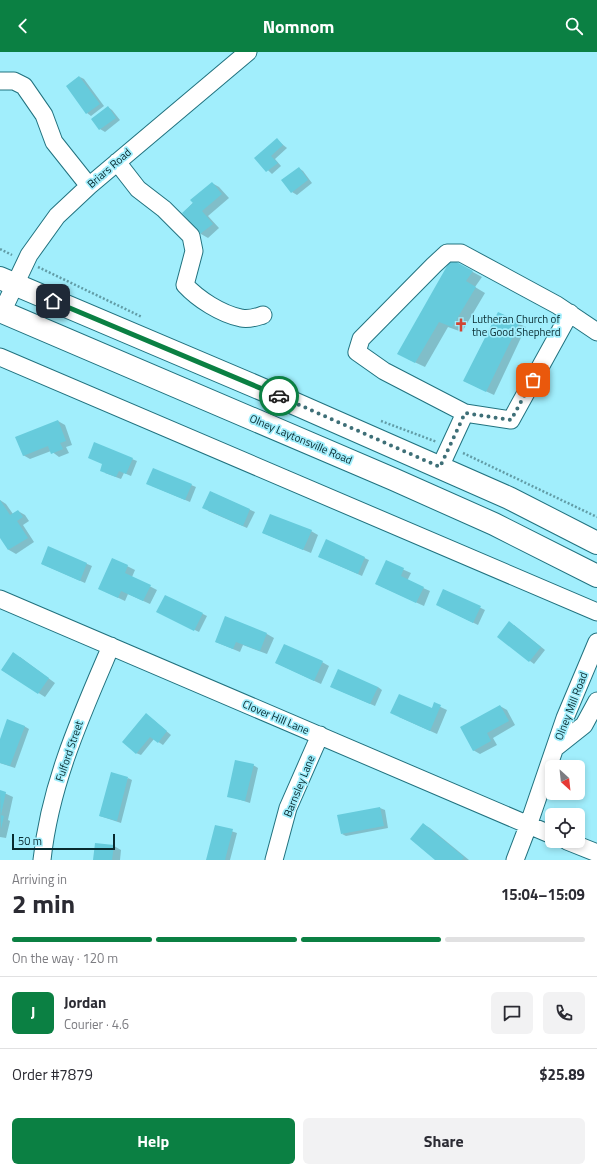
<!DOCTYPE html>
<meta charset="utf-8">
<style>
body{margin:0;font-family:"Titillium Web",sans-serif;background:#f2f2f3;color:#2b2b33;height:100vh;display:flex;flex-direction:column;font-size:15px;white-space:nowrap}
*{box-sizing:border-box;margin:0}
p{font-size:13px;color:#7c7c81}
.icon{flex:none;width:22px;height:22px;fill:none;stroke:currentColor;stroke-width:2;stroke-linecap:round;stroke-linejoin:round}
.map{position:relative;height:808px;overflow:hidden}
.drawer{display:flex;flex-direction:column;background:#fff;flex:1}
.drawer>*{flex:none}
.needle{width:26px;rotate:153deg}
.buttons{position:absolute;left:545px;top:708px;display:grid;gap:8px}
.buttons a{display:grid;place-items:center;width:40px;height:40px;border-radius:6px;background:#fff;box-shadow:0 2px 6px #0003;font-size:20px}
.scale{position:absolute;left:12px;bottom:10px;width:103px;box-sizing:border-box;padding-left:4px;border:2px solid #082a2f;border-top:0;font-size:11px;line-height:14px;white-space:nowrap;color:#082a2f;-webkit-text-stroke:3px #a1eefc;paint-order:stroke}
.pin{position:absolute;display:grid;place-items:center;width:34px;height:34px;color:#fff;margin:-17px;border-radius:8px;box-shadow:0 2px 6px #0006}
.courier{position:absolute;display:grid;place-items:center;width:40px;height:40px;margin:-20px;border:3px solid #0b8043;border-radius:50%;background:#fff;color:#222;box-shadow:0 1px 5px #0007}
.overview em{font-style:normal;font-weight:700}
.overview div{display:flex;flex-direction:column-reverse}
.overview{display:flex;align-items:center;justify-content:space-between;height:68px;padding:0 12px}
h1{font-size:26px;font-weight:700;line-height:30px}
.bar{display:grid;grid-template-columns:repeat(4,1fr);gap:6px 4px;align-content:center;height:48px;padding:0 12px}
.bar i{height:5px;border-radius:3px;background:#e1e1e2}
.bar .selected{background:#0b8043}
.bar p{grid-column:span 4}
.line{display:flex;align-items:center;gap:10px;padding:0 12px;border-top:1px solid #e1e1e2}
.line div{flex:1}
.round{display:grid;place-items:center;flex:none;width:42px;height:42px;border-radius:6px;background:#f2f2f3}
.action{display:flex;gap:8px;margin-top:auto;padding:8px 12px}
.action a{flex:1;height:46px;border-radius:6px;background:#0b8043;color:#fff;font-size:16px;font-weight:700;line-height:46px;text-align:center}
.action a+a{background:#f2f2f3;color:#2b2b33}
header{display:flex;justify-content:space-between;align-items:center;height:52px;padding:0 12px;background:#0b8043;color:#fff;font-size:18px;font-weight:700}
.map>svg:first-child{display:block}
.shadow{fill:#0003}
.building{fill:#66cbdc}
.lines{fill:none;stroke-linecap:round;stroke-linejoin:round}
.minor-casing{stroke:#21727f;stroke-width:19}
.major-casing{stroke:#21727f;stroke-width:24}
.path{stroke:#619ca6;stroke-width:2.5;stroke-dasharray:2 2;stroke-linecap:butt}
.minor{stroke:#fff;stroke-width:17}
.major{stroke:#fff;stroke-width:22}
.done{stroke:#3e6f77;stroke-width:4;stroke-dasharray:0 7.2}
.route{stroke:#0b8043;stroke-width:5}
.labels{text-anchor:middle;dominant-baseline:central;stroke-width:3.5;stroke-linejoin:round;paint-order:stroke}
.street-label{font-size:11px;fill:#082a2f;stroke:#a1eefc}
.poi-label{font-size:11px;fill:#082a2f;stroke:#a1eefc;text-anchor:start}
</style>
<header><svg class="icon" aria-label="back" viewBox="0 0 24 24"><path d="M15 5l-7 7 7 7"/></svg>Nomnom<svg class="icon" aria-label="search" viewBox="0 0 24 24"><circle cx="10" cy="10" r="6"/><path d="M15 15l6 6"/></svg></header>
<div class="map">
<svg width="597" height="808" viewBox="0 0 597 808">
<rect width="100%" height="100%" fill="#a1eefc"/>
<path class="shadow" d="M80,25L84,27L104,54L91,64L87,61Z
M108,55L112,58L120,68L105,80L100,77L92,67Z
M277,88L287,96L275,107L281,114L272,122L255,106Z
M299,116L303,119L312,131L297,143L292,140Z
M212,131L219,135L229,146L208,164L219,176L208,186L201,182L183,161Z
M451,208L482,225L475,235L485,241L462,280L448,275L425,315L408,307Z
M498,262L526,275L494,343L464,329Z
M58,369L65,373L72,393L66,395L69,401L59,405L51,399L30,407L23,403Z
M132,407L137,409L131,424L124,421L121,427L105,421Z
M153,417L196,435L190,450L152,434Z
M211,440L255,460L247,476L208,459Z
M0,448L6,452L13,462L18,459L25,463L29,469L23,473L34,490L16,502L9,498L0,484Z
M311,479L318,483L311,501L263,481Z
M326,489L369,508L362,524L324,507Z
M49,496L92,514L85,531L42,512Z
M113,507L135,518L132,525L157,538L150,552L128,542L125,549L106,540Z
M386,510L411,521L407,529L430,539L424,554L376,532Z
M444,538L485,558L478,573L441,555Z
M162,562H203L207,564L199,580Z
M514,573L545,598L534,612L498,585Z
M267,582L274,586L267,602L243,593L240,600L216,590Z
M20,605L55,631L45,645L2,618Z
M322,610L329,614L321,632L276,611Z
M378,635L382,638L375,654L336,637Z
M434,652L447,658L437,682L399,665L432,657Z
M500,654L507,658L515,673L493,686L497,693L480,702L473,698Z
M150,665L171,683L163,693L154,687L141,703L136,701Z
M24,674L29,677L15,716L0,711V690Z
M253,713L258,716L250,751L228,744Z
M128,726L132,728L121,771L100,764Z
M0,739L13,745L8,768L10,769L6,786L0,785Z
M380,756L385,758L388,776L346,784L342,782Z
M423,772L430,776L469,808H437Z
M216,774L237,781L230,808H207Z
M114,794L121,798L120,808H94Z"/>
<path class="building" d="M79,24L100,52L86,62L66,34Z
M108,54L116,66L99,78L91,67Z
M277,86L283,93L271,104L278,111L266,120L254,106Z
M299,115L308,128L291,141L281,128Z
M212,130L222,142L202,159L213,172L200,182L182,161L193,151L190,148Z
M451,207L473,219L466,229L476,235L452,275L439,270L415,311L397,302Z
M498,260L520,270L486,340L463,329Z
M58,368L66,389L60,391L63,397L51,402L48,394L23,404L15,385Z
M94,390L133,406L126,422L119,419L116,425L100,419L102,412L88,406Z
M153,416L192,432L185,448L146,432Z
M210,439L250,457L243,474L202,456Z
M0,448L10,463L18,458L23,465L17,469L28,486L8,498L0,486Z
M270,462L312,478L303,498L262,481Z
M326,487L365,505L358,522L318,505Z
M48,494L87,511L80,529L41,512Z
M112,506L128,513L125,521L151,533L143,549L121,539L118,546L98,537Z
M386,508L404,516L401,524L424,535L416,551L375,532Z
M443,537L481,554L473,571L436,553Z
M165,543L203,561L194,579L156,560Z
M225,564L267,581L260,599L236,590L233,597L215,590Z
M509,569L541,595L529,610L497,585Z
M284,592L323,609L314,629L275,611Z
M13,600L49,626L38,642L1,618Z
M338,617L378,635L370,652L330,635Z
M399,642L432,656L434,650L441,653L430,679L390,661Z
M500,653L509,669L487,681L491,689L473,699L460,675Z
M146,661L167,679L158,691L150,685L136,702L122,690Z
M7,667L25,674L10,714L0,711V687Z
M235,708L254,712L245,749L227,745Z
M111,720L128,725L117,769L99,764Z
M0,738L6,740L1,763L4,764L1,777Z
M380,755L384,774L341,782L337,763Z
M423,771L464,805L462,808H435L410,787Z
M215,773L233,777L225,808H206Z
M95,791L114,793L112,808H93Z"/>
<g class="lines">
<g class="minor-casing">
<path id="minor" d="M0,29H14L24,34L44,63L54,90L89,134
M117,110L138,137L164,157L191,184L194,199L185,233C198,247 221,262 241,266C249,268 256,265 263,263
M2,260L29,203L57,164L89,134L248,0
M0,305L597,560
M465,361L511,368L570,261
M440,415L465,361L384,319L357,300L361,287L434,213L447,201H461L557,253L597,280
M0,547L552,783
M555,696L584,673L597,649
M567,789L597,801
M42,808C50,732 81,664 111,594
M274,808L288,756L320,683
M515,808L528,774L565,666L597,590"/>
</g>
<g class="major-casing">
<path id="major" d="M0,226L266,339L509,446L597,491
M0,259L393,427L494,472L597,524"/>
</g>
<path class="path" d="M0,197L12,203
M38,215L142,265
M381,369L437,390
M463,401L597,465"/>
<use href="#minor" class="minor"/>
<use href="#major" class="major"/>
</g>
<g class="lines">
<path class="done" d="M279,344L440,415L465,361L511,368L533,328"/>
<path class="route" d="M53,249L279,344"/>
</g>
<defs>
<g id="church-bare" transform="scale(1.08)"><path d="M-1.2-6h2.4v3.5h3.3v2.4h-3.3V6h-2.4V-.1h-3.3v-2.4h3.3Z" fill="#d14533" stroke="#a1eefc" stroke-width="2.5" paint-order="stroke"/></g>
</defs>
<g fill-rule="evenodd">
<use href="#church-bare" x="461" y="273"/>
</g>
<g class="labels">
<g class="street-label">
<text transform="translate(109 116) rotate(-41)">Briars Road</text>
<text transform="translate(301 387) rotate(23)">Olney Laytonsville Road</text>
<text transform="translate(571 654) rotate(-69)">Olney Mill Road</text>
<text transform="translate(276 665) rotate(23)">Clover Hill Lane</text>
<text transform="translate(69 699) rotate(-71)">Fulford Street</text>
<text transform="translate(299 734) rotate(-68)">Barnsley Lane</text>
</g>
<g class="poi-label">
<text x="472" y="267">Lutheran Church of<tspan x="472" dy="13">the Good Shepherd</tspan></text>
</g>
</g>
</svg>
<div class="buttons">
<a><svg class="needle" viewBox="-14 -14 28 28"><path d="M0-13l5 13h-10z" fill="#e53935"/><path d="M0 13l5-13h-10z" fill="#7c7c81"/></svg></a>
<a><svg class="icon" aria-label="locate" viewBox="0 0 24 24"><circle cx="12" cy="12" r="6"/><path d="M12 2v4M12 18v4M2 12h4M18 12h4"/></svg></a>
</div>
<div class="scale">50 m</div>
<div class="pin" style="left:533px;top:328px;background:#ea580c"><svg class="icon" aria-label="bag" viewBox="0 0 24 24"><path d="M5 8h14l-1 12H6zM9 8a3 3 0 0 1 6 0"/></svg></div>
<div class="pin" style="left:53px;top:249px;background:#1f2937"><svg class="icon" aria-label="home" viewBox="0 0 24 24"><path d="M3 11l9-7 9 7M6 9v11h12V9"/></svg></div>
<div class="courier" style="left:279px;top:344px"><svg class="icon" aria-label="car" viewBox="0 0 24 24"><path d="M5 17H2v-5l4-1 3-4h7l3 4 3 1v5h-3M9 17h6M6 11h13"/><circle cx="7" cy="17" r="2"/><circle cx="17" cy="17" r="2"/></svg></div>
</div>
<section class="drawer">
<div class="overview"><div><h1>2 min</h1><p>Arriving in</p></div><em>15:04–15:09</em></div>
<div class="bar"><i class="selected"></i><i class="selected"></i><i class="selected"></i><i></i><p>On the way · 120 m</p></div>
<div class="line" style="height:72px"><b class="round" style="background:#0b8043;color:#fff">J</b><div><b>Jordan</b><p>Courier · 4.6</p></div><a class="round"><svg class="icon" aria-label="chat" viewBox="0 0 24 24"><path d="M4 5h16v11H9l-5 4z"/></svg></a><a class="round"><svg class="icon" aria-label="phone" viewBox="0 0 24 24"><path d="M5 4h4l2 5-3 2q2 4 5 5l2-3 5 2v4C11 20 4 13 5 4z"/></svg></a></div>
<div class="line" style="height:52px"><div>Order #7879</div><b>$25.89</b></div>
<div class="action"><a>Help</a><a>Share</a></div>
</section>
